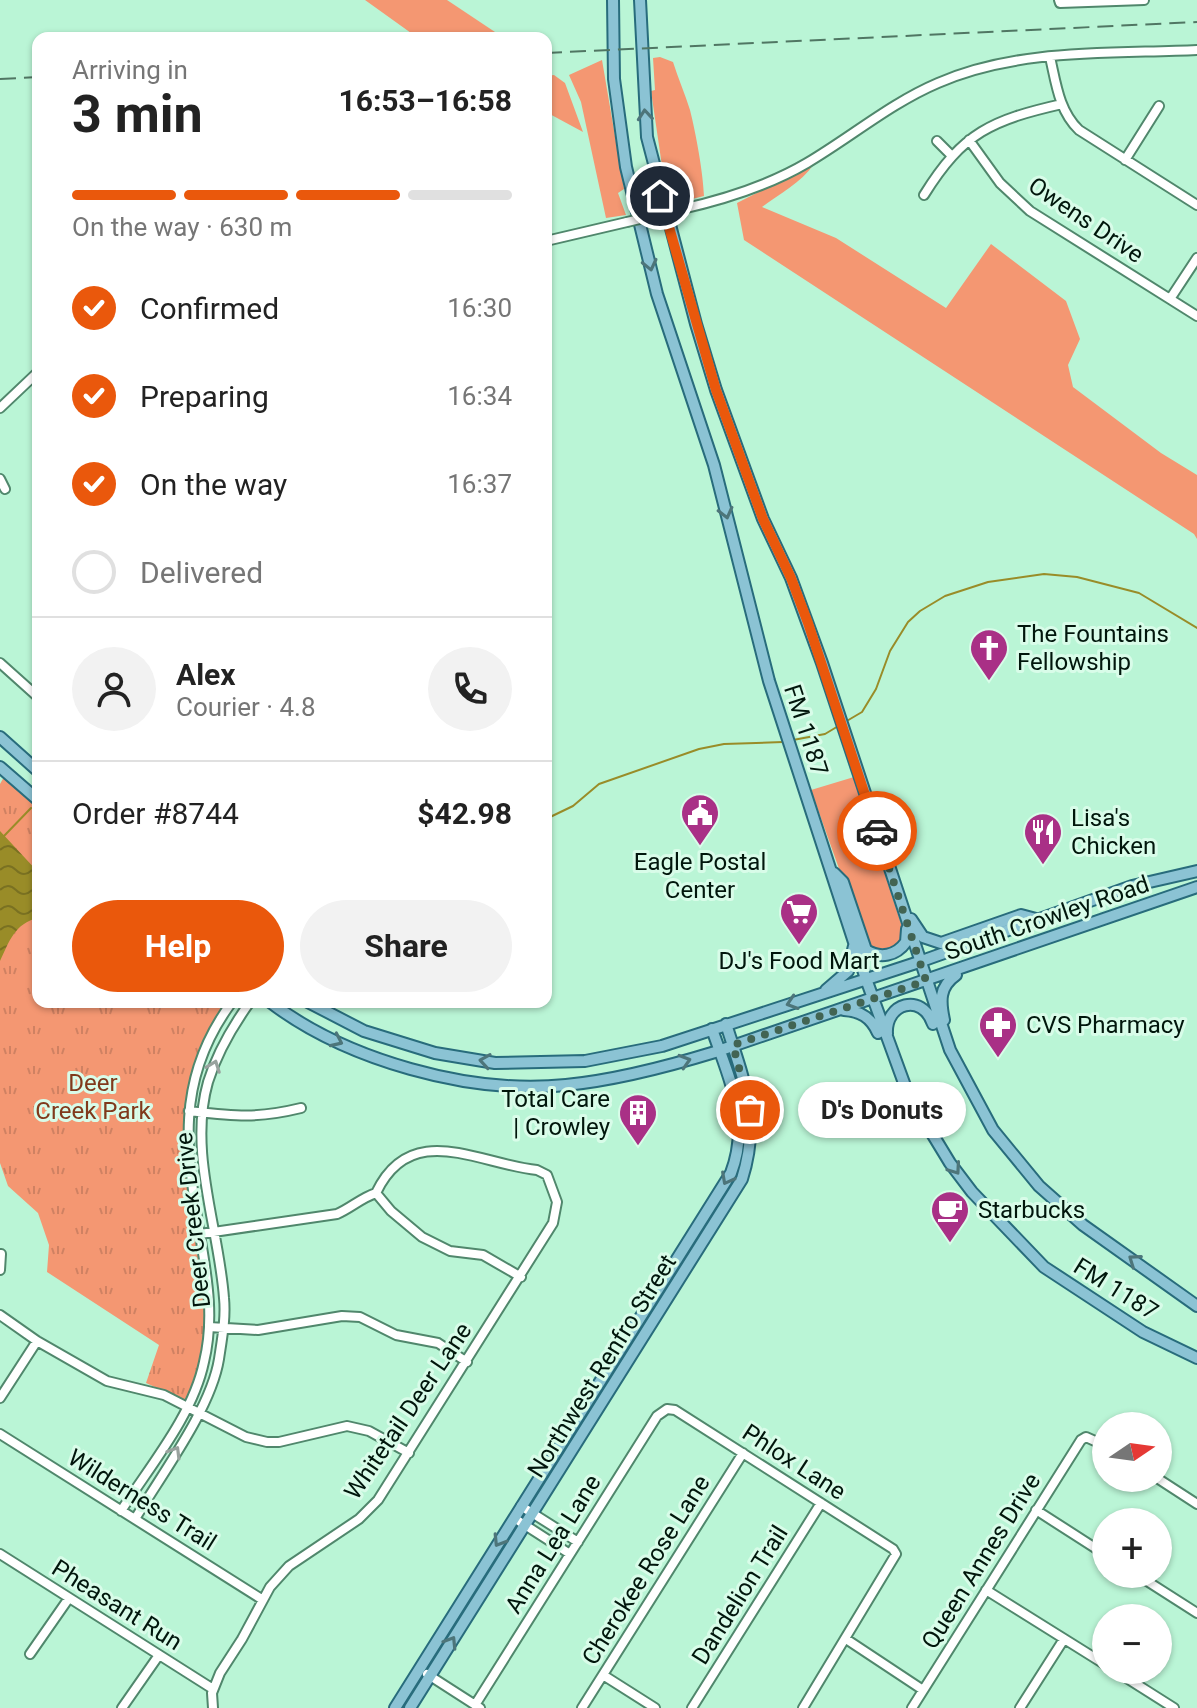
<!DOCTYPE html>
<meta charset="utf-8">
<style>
body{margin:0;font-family:Roboto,sans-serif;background:#f2f2f2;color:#222;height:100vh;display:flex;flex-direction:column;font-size:30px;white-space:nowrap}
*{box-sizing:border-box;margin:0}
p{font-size:26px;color:#767676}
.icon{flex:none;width:44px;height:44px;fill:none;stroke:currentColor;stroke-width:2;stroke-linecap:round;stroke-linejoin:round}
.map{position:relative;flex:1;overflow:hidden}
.sheet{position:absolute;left:32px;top:32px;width:520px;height:976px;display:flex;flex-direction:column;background:#fff;border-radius:16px;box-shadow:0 2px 6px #0004}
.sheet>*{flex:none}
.needle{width:52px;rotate:77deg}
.fabs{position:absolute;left:1092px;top:1412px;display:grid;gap:16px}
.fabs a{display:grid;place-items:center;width:80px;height:80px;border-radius:50%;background:#fff;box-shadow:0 2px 6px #0004;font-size:40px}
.pin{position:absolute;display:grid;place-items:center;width:68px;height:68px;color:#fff;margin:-34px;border:4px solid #fff;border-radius:50%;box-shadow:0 2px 8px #0007}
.courier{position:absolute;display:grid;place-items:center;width:80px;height:80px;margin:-40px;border:6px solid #ea580c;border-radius:50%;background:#fff;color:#222;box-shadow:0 2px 10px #0007}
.bubble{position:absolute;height:56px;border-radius:28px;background:#fff;box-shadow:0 2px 6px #0004;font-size:26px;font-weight:700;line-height:56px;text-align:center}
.overview em{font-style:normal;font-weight:700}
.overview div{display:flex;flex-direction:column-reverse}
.overview{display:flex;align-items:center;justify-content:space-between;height:136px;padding:0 40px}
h1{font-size:52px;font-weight:700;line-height:60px}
.bar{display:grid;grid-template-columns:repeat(4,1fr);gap:12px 8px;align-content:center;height:96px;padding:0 40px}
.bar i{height:10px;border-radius:6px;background:#e0e0e0}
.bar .selected{background:#ea580c}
.bar p{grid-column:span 4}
.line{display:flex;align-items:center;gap:20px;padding:0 40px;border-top:2px solid #e0e0e0}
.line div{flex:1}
.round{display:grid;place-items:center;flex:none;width:84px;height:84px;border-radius:42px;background:#f2f2f2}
ol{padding:0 40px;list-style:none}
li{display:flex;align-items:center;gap:24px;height:88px}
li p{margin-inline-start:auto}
li .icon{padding:8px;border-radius:50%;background:#ea580c;color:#fff;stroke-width:4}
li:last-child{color:#767676}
li i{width:44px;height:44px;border:4px solid #e0e0e0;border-radius:50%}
.action{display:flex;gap:16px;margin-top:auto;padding:16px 40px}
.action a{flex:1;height:92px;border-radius:48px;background:#ea580c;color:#fff;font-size:32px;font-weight:700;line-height:92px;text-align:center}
.action a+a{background:#f2f2f2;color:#222}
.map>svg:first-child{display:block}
.grass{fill:#f49772}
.park{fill:url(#park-tufts)}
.water{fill:url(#water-waves)}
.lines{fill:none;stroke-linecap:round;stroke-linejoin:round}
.stream{stroke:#998c28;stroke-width:2}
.minor-casing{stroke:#50876c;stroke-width:12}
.major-casing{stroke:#286c7c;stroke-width:14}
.minor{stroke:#fff;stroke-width:8}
.major{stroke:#8bc3d4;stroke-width:10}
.rail{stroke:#507663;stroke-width:2;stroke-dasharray:16 8;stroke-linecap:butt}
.minor-bridge-casing{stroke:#50876c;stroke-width:12;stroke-linecap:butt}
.minor-bridge{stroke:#fff;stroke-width:8}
.oneway{stroke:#4d757a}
.oneway2{stroke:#99a29e}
.done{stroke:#426453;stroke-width:8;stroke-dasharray:0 14.4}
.route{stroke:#ea580c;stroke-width:10}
.labels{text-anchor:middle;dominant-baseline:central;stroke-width:6;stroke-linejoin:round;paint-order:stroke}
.street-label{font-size:24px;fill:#01160c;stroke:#d9fce9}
.poi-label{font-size:24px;fill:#01160c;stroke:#d9fce9;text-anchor:start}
.park-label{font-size:24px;fill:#80391b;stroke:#d9fce9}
</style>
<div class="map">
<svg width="1197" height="1708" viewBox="0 0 1197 1708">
<defs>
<pattern id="park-tufts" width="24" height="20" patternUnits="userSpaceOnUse" patternTransform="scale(2)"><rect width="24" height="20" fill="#f49772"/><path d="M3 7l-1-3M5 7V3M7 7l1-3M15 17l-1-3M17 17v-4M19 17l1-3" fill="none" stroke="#cf8162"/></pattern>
<pattern id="water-waves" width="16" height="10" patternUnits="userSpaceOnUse" patternTransform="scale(2)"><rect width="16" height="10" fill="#998c28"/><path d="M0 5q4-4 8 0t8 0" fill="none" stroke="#7a7121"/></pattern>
</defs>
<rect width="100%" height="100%" fill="#baf5d6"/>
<path class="grass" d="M365,0H447L504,38H418Z
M660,57L673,62C678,78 685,94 690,110C696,134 703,172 704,196L680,202L674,199L666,166H662L651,91L655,90L653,58Z
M602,60L624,189L618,193L626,215L606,218L581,102L569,75Z
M554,75L565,83L583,132L546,112V76Z
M814,164C801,183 779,194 762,207L836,238L946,308L991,244L1066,301L1080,339L1068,365L1073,387L1161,453L1197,475V539L1194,534L744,240L737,203Z
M854,777L904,933C901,951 884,952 869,948L863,936L811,790Z"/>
<path class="park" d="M4,777L38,807V1002H227C202,1041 185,1082 184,1129C180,1210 225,1292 196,1372C192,1382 190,1393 184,1400L146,1383L159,1345L47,1272L49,1245L38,1213L8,1186L0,1163V784Z"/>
<path class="water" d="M0,831L38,872V918C15,923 9,942 0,961Z"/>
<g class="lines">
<path class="stream" d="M845,722L862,712L876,689L890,651L908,622L920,611L945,596L988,582L1044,574L1077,577L1139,593L1197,628
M793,740L825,734L840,725
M546,819L573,806L599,784L699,749L724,744L783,742
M4,836L31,808"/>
<g class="minor-casing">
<path id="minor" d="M1059,0L1060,3L1144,0
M1050,57C1056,83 1059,111 1079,130L1197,205
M969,140L1000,183L1030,211L1197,316
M937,141L951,155
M1125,160L1159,106
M924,195C963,132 992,120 1062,104
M682,209C726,199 768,186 807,163C851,137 891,103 938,83C1018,48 1111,54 1197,50
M546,241L627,222
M1170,299L1197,258
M0,408L38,372
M0,479L5,489
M0,663L38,697
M189,1111C234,1116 256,1119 301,1108
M376,1193L391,1211L422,1237L450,1251L483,1255L521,1277
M200,1234L337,1214C351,1208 361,1198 376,1193C411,1119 478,1164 537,1170L547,1175L557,1202L553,1223L378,1500L359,1519L289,1566L270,1587L242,1639L220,1673L212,1693L213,1708
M0,1270L1,1254
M0,1315L37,1341L107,1381L164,1395L246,1437L267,1442H279L347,1426L369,1431L409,1453
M209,1327L258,1330L342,1316L360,1317L396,1335L438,1343L467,1362
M0,1398L37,1341
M0,1434L263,1600
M1157,1478L1197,1504
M521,1506L578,1542
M1036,1510L1106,1555
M121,1511C150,1466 193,1415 204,1362C214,1321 208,1282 201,1241C186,1152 174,1080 232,1002
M514,1518L570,1554
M135,1519C161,1475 211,1409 219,1359C222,1339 226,1318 224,1298C219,1228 188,1152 208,1082C217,1053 232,1027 250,1002
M0,1554L213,1689
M1136,1574L1197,1613
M986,1590L1106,1665
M846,1639L923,1690
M30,1654L69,1598
M1114,1670L1174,1708
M427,1674L480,1708
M603,1675L655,1708
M475,1705L657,1416L667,1409L675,1410L893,1549L896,1554L803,1708
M122,1708L159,1655
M582,1708L743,1453
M692,1708L821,1503
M912,1708L1081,1440L1086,1437L1106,1446
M1020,1708L1064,1639"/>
</g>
<g class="major-casing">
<path id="major" d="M613,0L614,79L626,167L657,294L714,465L769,681L866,979L908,1094L950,1163L972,1192L1044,1267L1143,1332L1197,1358
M640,0L647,137L696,324L716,390L763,519L791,578L822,663L950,1050L993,1130L1039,1186L1083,1225L1197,1306
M0,737L38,771
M0,767L38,800
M834,873L843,882L866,950C880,959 896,956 906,942L907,929
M911,919L923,937L941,943L1021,915L1036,919
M826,990L848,971L854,946
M270,1002C346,1060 470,1095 566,1085C617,1080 666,1067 715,1052L1197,887
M308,1002L364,1031L435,1053L495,1063L585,1061L662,1046L919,962L1132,886L1197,871
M844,1010C860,1011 871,1017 878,1033
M944,1020C940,1001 939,987 956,975
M887,1034C885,1003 922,992 933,1024
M395,1708L731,1173C751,1120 729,1079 712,1029
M410,1708L742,1179C761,1119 744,1081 726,1024"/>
</g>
<use href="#minor" class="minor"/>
<use href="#major" class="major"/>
<path class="rail" d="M546,53L1197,22
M0,79L38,77"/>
<g class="minor-bridge-casing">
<path id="minor-bridge" d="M627,222L682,209"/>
</g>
<use href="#minor-bridge" class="minor-bridge"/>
</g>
<defs><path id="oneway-chevron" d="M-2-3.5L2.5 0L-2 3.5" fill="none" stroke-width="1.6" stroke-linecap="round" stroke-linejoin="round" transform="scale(2)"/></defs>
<g class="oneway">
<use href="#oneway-chevron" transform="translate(645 115) rotate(-95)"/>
<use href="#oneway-chevron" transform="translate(650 265) rotate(77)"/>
<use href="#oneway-chevron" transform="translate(726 513) rotate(76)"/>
<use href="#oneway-chevron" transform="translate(792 1003) rotate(162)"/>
<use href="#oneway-chevron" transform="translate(337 1041) rotate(25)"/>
<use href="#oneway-chevron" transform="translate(485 1061) rotate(-171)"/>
<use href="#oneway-chevron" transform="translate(685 1061) rotate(-17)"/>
<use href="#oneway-chevron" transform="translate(955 1169) rotate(55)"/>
<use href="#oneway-chevron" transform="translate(727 1179) rotate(118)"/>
<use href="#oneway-chevron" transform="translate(1134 1260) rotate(-145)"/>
<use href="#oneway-chevron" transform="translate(499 1541) rotate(122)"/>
<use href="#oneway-chevron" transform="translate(451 1642) rotate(-58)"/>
</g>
<g class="oneway2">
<use href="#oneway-chevron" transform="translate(214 1066) rotate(-70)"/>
<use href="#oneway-chevron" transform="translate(175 1452) rotate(-59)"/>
</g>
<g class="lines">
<path class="done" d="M750,1110L733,1045L926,981L877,831"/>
<path class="route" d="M660,196L716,390L763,519L791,578L808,623L877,831"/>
</g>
<defs>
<g id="church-pin" transform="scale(2)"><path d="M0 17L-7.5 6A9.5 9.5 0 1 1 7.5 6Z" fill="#a93086" stroke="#d9fce9"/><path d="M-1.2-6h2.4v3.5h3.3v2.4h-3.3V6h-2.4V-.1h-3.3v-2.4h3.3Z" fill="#fff"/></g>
<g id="civic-pin" transform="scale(2)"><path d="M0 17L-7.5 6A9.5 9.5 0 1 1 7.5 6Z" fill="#a93086" stroke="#d9fce9"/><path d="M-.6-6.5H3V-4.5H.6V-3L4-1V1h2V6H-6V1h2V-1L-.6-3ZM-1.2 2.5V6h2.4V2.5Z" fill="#fff"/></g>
<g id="restaurant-pin" transform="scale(2)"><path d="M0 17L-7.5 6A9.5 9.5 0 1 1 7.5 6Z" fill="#a93086" stroke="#d9fce9"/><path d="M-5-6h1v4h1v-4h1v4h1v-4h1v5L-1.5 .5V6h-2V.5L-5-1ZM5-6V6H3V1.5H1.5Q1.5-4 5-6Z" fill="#fff"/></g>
<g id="supermarket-pin" transform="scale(2)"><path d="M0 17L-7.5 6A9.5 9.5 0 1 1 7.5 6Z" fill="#a93086" stroke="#d9fce9"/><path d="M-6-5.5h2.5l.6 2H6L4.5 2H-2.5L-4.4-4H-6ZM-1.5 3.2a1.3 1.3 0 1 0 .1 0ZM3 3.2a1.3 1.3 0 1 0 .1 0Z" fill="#fff"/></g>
<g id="pharmacy-pin" transform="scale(2)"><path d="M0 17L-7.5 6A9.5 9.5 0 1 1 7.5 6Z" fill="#a93086" stroke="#d9fce9"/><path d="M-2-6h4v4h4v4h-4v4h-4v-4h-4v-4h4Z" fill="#fff"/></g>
<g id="building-pin" transform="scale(2)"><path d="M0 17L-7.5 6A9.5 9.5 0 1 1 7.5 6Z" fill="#a93086" stroke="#d9fce9"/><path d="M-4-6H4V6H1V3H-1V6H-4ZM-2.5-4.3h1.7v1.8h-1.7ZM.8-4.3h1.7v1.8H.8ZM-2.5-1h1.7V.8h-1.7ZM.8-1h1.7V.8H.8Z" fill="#fff"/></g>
<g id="cafe-pin" transform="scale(2)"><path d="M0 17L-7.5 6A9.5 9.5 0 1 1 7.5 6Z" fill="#a93086" stroke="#d9fce9"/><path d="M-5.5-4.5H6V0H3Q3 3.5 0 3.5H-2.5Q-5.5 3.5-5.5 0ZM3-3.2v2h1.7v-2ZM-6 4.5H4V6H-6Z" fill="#fff"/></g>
</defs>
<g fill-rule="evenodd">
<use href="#church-pin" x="989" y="648"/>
<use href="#civic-pin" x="700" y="813"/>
<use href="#restaurant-pin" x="1043" y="832"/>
<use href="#supermarket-pin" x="799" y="912"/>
<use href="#pharmacy-pin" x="998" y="1025"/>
<use href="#building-pin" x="638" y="1113"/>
<use href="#cafe-pin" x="950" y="1210"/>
</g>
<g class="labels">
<g class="street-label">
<text transform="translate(1086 220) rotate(34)">Owens Drive</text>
<text transform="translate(806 730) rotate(72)">FM 1187</text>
<text transform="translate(1047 918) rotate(-19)">South Crowley Road</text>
<text transform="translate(193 1220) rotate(-96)">Deer Creek Drive</text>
<text transform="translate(1116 1289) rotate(32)">FM 1187</text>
<text transform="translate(602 1366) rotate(-58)">Northwest Renfro Street</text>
<text transform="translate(408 1411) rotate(-56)">Whitetail Deer Lane</text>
<text transform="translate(794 1462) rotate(33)">Phlox Lane</text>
<text transform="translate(142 1500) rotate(32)">Wilderness Trail</text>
<text transform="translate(553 1544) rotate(-58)">Anna Lea Lane</text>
<text transform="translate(981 1561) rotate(-58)">Queen Annes Drive</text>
<text transform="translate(646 1570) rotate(-58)">Cherokee Rose Lane</text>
<text transform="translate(740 1595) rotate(-58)">Dandelion Trail</text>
<text transform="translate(117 1605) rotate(32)">Pheasant Run</text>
</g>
<g class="poi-label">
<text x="1017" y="634">The Fountains<tspan x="1017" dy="28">Fellowship</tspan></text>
<text x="1071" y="818">Lisa's<tspan x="1071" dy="28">Chicken</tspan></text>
<text x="700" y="862" text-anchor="middle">Eagle Postal<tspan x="700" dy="28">Center</tspan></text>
<text x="799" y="961" text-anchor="middle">DJ's Food Mart</text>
<text x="1026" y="1025">CVS Pharmacy</text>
<text x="610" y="1099" text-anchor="end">Total Care<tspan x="610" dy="28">| Crowley</tspan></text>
<text x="978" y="1210">Starbucks</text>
</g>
<g class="park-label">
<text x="93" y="1083">Deer<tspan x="93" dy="28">Creek Park</tspan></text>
</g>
</g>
</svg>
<div class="fabs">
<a><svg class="needle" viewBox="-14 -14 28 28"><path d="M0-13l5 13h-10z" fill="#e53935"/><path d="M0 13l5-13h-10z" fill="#767676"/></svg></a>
<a>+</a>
<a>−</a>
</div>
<div class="pin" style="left:750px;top:1110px;background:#ea580c"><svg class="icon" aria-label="bag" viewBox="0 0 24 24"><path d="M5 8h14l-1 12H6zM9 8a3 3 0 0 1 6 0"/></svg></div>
<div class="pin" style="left:660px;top:196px;background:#1f2937"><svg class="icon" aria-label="home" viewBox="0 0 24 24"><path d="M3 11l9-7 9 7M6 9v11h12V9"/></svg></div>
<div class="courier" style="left:877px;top:831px"><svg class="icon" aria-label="car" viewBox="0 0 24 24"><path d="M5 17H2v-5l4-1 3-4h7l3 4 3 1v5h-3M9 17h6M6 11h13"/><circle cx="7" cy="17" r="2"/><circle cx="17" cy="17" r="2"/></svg></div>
<div class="bubble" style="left:798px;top:1082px;width:168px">D's Donuts</div>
<section class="sheet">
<div class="overview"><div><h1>3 min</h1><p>Arriving in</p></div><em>16:53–16:58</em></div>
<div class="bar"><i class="selected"></i><i class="selected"></i><i class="selected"></i><i></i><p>On the way · 630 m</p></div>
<ol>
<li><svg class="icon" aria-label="check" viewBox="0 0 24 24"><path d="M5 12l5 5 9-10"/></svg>Confirmed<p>16:30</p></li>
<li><svg class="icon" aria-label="check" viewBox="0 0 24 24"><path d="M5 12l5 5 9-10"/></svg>Preparing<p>16:34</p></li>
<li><svg class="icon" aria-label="check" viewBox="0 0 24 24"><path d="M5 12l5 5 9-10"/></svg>On the way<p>16:37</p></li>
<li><i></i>Delivered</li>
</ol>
<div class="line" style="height:144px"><a class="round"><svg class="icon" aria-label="person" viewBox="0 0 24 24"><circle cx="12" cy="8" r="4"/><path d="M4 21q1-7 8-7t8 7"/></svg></a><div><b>Alex</b><p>Courier · 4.8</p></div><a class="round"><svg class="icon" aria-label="phone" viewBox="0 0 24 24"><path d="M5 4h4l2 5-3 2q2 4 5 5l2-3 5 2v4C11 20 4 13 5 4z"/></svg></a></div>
<div class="line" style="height:104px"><div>Order #8744</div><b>$42.98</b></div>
<div class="action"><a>Help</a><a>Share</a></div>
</section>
</div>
